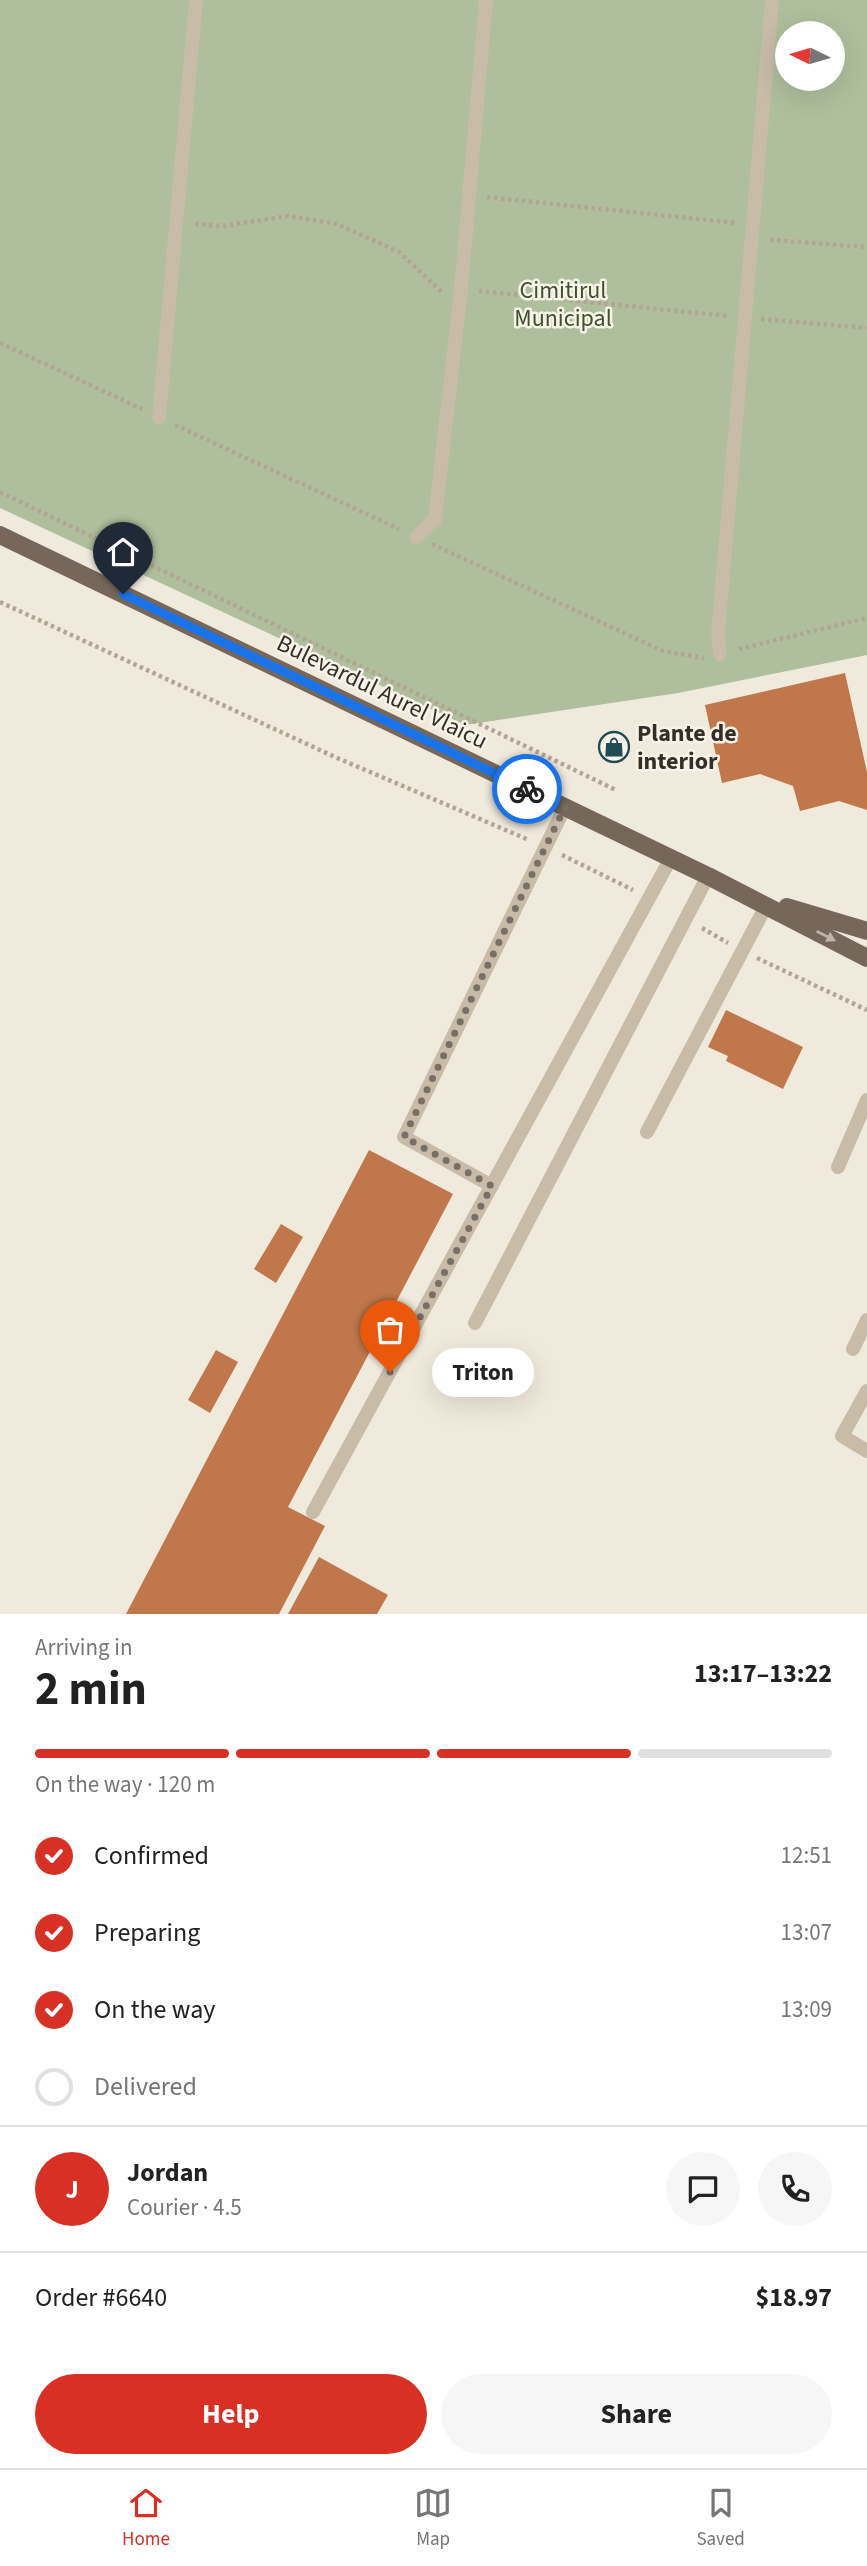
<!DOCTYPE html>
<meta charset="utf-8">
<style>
body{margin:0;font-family:"Source Sans 3",sans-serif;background:#f6f6f6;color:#222;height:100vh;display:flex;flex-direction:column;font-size:26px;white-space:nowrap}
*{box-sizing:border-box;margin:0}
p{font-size:23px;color:#767676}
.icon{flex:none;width:38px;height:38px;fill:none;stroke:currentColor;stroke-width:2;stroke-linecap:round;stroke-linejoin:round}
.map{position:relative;height:1614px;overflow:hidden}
.panel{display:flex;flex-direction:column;background:#fff;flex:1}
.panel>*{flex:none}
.needle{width:46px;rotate:275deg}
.tools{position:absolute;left:775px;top:21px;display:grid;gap:14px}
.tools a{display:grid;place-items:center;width:70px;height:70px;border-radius:50%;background:#fff;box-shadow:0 7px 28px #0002;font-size:35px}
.pin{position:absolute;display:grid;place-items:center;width:60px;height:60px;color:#fff;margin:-72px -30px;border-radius:50% 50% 50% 0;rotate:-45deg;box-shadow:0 0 7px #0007}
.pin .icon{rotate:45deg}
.courier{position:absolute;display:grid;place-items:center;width:70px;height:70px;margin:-35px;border:5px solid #1a73e8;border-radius:50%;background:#fff;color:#222;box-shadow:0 2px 9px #0007}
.bubble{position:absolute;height:49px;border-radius:24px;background:#fff;box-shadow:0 7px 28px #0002;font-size:23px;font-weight:700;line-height:49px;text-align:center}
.head em{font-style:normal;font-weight:700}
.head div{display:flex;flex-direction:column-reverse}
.head{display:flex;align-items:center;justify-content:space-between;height:119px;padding:0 35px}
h1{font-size:46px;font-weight:700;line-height:52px}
.bar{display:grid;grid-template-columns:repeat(4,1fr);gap:10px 7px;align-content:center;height:84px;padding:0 35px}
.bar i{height:9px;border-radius:5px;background:#e0e0e0}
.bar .on{background:#d93025}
.bar p{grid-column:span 4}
.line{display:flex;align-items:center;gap:18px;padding:0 35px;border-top:2px solid #e0e0e0}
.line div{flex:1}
.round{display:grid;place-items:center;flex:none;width:74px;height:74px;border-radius:37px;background:#f6f6f6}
ol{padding:0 35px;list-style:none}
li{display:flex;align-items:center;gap:21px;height:77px}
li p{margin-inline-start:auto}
li .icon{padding:7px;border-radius:50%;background:#d93025;color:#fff;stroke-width:4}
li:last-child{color:#767676}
li i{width:38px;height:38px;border:4px solid #e0e0e0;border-radius:50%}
.button{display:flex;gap:14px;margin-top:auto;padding:14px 35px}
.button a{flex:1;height:80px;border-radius:42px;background:#d93025;color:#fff;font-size:28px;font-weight:700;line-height:80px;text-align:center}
.button a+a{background:#f6f6f6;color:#222}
.tabs{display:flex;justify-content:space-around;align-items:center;height:98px;border-top:2px solid #e0e0e0;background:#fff;font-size:19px;color:#767676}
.tabs a{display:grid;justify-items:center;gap:4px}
.tabs .on{color:#d93025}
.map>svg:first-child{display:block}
.green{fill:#afbf9d;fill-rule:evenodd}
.building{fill:#bf774b}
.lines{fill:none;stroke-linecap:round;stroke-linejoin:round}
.path{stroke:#b3a593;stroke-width:4.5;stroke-dasharray:3.5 3.5;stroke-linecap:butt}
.service{stroke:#c8bba8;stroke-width:14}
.primary{stroke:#76675a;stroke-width:18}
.oneway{fill:#beb4a8}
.done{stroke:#767067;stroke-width:7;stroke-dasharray:0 12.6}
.route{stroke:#1a73e8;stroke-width:9}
.labels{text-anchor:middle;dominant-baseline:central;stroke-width:5;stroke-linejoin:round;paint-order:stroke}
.park-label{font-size:24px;fill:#40522d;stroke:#f8f3e8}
.street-label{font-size:24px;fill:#352e28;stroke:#f8f3e8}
.poi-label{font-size:24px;font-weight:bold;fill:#352e28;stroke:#f8f3e8;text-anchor:start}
</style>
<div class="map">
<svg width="867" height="1614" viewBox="0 0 867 1614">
<rect width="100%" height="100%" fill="#f0eadc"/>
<path class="green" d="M0,0H867V655L678,693L465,725L0,508ZM788,33H833V79H788Z"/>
<path class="building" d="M845,673L867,772V810L839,801L800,811L793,786L760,774L722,783L705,705Z
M726,1010L803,1047L783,1089L726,1061L728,1056L708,1047Z
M369,1150L453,1194L288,1507L325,1526L279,1614H126Z
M281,1224L303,1237L276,1283L254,1269Z
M216,1350L238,1362L210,1413L188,1400Z
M319,1557L388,1595L377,1614H288Z"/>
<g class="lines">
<path class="path" d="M487,197L736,223
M195,224L223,226L288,216L337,224L399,252L443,293
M770,240L867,247
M479,291L728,316
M761,319L867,328
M0,343L142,409
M175,425L399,529
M0,492L616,790
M432,544L663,651L704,658
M0,602L335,757L529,840
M739,649L867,618
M562,855L633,890
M702,928L728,943
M757,958L867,1010"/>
<path class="service" d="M159,417L196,0
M416,537L435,519L461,289L486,0
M720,654L718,633L772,0
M647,1132L766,906
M838,1167L867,1100
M492,1186L404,1137L565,807
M475,1323L708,876
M853,1349L867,1320
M867,1391L842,1436L867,1451
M313,1512L671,858"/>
<path class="primary" d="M0,535L708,876L867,958
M787,907L867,931"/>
</g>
<defs><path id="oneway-solid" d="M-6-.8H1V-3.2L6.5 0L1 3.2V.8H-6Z" transform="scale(1.75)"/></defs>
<use class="oneway" href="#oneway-solid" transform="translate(826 936) rotate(27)"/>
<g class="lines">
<path class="done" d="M390,1372L492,1186L404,1137L565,807L527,789"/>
<path class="route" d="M123,594L527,789"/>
</g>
<defs>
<g id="shop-ring" transform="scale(1.575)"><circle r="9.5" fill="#f8f3e8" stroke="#204a54" stroke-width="1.5"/><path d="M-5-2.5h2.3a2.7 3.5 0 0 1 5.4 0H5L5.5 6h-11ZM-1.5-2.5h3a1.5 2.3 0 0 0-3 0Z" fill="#204a54"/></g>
</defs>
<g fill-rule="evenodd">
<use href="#shop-ring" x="614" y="747"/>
</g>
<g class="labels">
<g class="park-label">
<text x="563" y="290">Cimitirul<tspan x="563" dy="28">Municipal</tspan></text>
</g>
<g class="street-label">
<text transform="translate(382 692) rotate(26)">Bulevardul Aurel Vlaicu</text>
</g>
<g class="poi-label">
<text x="637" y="733">Plante de<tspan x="637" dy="28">interior</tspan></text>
</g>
</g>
</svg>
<div class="tools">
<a><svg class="needle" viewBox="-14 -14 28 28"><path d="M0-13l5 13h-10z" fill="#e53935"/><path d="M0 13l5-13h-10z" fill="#767676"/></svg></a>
</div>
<div class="pin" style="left:390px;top:1372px;background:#ea580c"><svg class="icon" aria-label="bag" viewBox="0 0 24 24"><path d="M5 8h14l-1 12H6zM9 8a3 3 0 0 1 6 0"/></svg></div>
<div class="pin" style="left:123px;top:594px;background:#1f2937"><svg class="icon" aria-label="home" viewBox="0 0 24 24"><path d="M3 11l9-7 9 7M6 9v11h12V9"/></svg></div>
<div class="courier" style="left:527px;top:789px"><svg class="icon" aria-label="bike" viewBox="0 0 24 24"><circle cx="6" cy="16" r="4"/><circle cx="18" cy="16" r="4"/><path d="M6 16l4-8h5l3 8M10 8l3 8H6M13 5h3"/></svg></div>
<div class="bubble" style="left:432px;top:1348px;width:102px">Triton</div>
</div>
<section class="panel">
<div class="head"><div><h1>2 min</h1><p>Arriving in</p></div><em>13:17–13:22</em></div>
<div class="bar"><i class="on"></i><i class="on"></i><i class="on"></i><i></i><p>On the way · 120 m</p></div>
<ol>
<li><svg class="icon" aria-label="check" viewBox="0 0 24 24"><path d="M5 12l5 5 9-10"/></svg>Confirmed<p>12:51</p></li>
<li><svg class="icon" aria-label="check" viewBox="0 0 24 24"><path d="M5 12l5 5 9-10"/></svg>Preparing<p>13:07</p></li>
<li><svg class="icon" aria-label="check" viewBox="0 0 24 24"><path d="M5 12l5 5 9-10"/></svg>On the way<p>13:09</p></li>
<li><i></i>Delivered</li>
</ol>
<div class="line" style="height:126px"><b class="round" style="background:#d93025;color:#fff">J</b><div><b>Jordan</b><p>Courier · 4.5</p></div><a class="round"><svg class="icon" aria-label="chat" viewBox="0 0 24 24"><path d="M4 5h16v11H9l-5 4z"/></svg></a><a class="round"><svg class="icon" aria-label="phone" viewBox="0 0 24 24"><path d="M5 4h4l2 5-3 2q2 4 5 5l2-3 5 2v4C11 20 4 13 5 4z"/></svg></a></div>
<div class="line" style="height:91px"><div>Order #6640</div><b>$18.97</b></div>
<div class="button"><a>Help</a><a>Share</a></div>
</section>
<nav class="tabs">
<a class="on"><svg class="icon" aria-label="home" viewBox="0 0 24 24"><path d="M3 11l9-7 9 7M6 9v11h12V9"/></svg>Home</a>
<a><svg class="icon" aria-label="map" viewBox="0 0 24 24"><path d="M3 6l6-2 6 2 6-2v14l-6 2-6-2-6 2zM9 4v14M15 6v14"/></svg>Map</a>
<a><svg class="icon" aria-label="saved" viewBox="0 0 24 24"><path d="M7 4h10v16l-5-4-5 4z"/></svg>Saved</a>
</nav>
